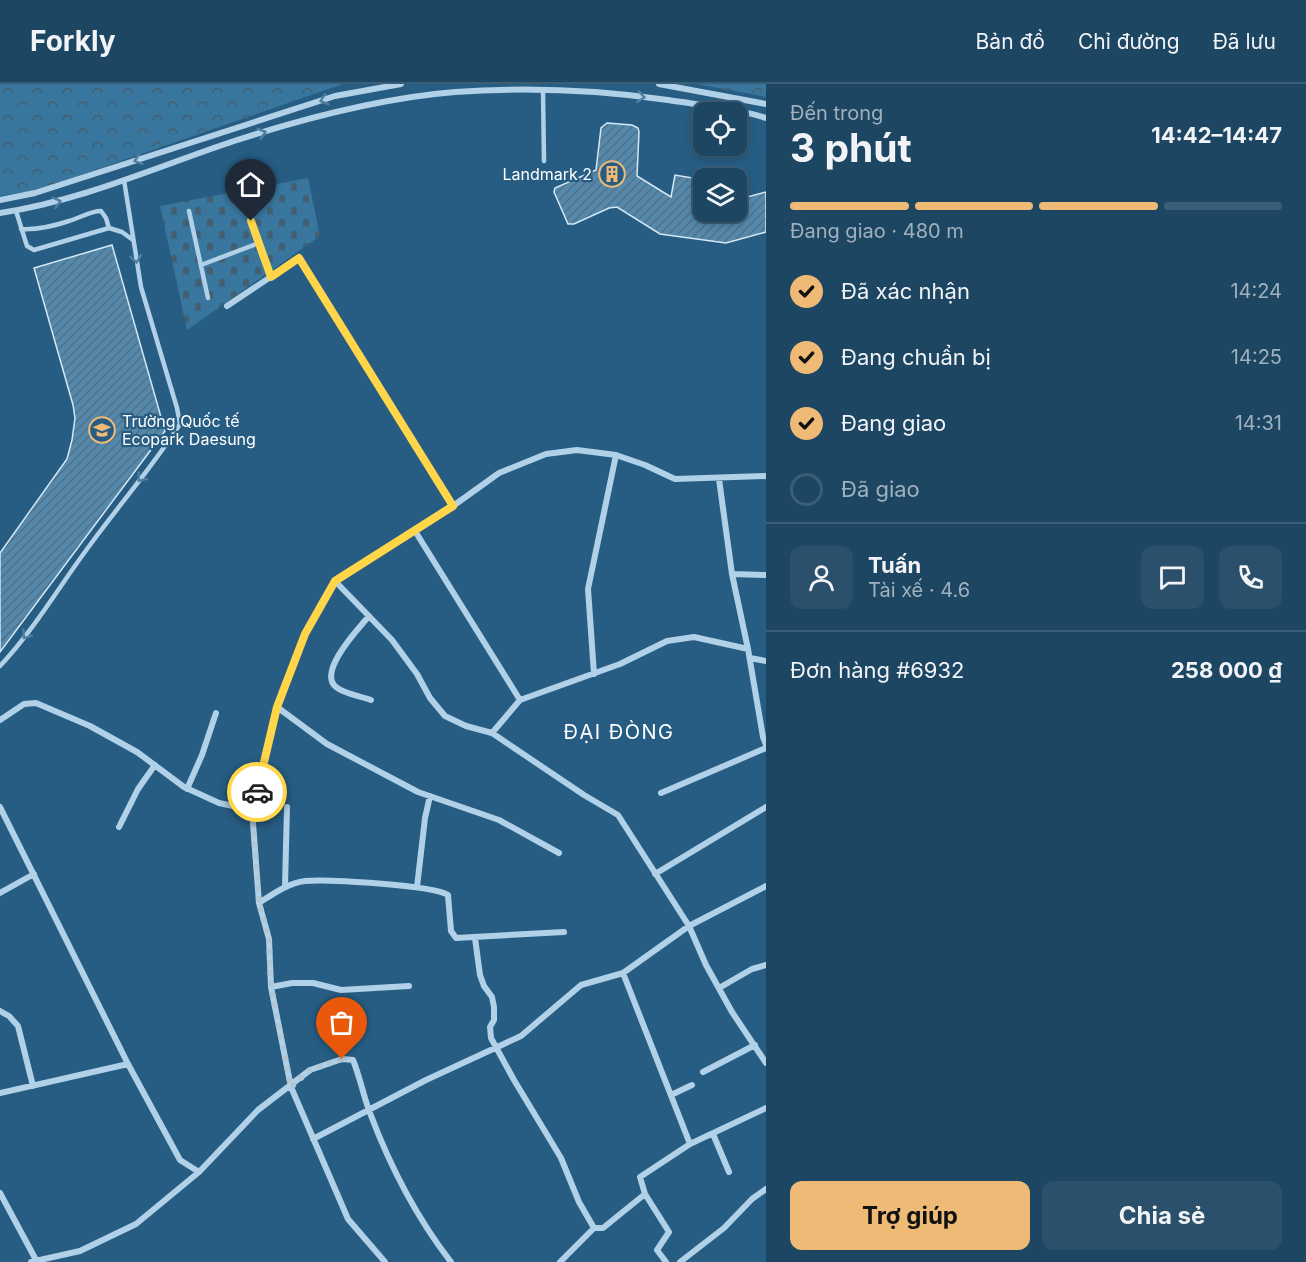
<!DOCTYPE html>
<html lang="vi">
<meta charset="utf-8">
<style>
body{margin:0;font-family:Inter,sans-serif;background:#2a506b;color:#f1f3f6;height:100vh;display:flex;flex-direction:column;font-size:22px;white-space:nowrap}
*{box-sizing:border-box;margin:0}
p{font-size:20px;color:#a0b1be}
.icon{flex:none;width:33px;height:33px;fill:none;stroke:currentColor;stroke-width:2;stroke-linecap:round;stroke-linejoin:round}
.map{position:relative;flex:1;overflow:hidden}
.sheet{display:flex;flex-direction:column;background:#1d4662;width:540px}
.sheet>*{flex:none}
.fabs{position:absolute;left:693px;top:18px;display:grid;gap:12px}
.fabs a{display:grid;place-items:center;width:54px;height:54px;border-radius:12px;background:#1d4662;box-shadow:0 3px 9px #0003,0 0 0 2px #3b5e77;font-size:30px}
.pin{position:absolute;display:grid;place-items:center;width:51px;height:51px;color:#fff;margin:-62px -26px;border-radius:50% 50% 50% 0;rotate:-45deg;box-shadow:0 0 6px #0007}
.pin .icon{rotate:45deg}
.courier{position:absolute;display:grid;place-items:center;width:60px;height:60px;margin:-30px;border:4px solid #ffd54a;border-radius:50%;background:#fff;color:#222;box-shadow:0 2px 8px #0007}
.headline em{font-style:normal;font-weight:700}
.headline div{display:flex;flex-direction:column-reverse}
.headline{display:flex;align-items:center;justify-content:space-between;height:102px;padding:0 24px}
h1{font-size:39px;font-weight:700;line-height:45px}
.bar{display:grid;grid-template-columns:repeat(4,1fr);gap:9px 6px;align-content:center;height:72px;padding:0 24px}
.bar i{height:8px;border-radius:4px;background:#3b5e77}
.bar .current{background:#efb976}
.bar p{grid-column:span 4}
.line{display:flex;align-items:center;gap:15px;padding:0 24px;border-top:2px solid #3b5e77}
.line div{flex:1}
.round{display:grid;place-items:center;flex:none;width:63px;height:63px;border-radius:12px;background:#2a506b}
ol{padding:0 24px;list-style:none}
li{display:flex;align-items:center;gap:18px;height:66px}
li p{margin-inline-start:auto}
li .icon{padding:6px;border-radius:50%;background:#efb976;color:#111;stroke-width:4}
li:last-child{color:#a0b1be}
li i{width:33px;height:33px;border:3px solid #3b5e77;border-radius:50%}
.cta{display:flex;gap:12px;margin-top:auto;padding:12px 24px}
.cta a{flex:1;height:69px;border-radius:12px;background:#efb976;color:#111;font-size:24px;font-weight:700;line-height:69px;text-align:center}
.cta a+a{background:#2a506b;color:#f1f3f6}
header{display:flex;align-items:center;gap:36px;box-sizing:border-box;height:84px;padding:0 30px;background:#1d4662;border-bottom:2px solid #3b5e77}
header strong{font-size:28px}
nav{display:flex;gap:33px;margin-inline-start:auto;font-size:21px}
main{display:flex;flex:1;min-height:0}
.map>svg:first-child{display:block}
.cemetery{fill:url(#cemetery-stones)}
.park{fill:url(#park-crowns)}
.building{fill:url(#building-hatch);stroke:#d4e8f5;stroke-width:1.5}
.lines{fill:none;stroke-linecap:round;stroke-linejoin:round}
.service{stroke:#b0d1e7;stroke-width:4.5}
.minor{stroke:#b0d1e7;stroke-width:6}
.oneway{stroke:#5080a1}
.done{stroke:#b3c6d4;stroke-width:6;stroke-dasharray:0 10.8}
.route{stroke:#ffd54a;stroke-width:8}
.labels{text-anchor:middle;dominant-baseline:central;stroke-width:4.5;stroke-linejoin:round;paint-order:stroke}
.poi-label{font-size:16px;fill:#fff;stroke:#275d83;text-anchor:end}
.quarter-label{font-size:20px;letter-spacing:1.5px;fill:#fff;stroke:#275d83}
</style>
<header>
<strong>Forkly</strong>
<nav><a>Bản đồ</a><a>Chỉ đường</a><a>Đã lưu</a></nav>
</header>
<main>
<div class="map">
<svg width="766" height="1178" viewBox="0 0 766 1178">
<defs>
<pattern id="cemetery-stones" width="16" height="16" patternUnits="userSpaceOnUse" patternTransform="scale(1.5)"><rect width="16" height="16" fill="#38769e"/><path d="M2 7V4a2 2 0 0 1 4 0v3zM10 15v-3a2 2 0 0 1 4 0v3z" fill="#435f71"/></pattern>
<pattern id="park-crowns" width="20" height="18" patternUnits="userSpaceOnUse" patternTransform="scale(1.5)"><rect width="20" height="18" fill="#38769e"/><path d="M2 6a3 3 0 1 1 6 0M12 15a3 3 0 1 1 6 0" fill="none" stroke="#435f71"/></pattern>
<pattern id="building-hatch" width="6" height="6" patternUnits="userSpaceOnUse" patternTransform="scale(1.5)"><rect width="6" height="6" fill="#5489ac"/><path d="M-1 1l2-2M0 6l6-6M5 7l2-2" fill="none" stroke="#517186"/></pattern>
</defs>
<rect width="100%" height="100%" fill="#275d83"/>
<path class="cemetery" d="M308,94L320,152L187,246L160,122Z"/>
<path class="park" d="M0,0H343L69,95L33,107L0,112Z
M697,0H766V13Z"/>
<path class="building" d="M607,39L632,41L638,44L639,48L637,92L671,113L675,91L704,96V128H736V116L766,108V148L726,159L660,150L617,123L609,124L574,140H568L554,108L555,104L596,86L601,44Z
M112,161L165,347L0,568V469L67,375L72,356L75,334L73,321L34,184Z"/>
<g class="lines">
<path class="service" d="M543,7L544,77
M244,115L271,193
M16,127L27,162L34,166L109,144L122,148L133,156
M189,127L208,214
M21,145C37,146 54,142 69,137C80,134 90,127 101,127L106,134L109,144
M201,181L259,159
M0,582C34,546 60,501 90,461C120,420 153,382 180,340L177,324L141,203L124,96"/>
<path class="minor" d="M659,0L766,20
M0,116L35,109L335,12L401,0
M0,129C81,117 156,83 234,57C305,34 380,14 455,8C526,3 598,6 668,16C700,21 735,24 766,34
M227,222L299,174L453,422
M719,395L732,490L748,565L763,653L766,661
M415,447L520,616
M732,490L766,491
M335,497L392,556L417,590L430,614L445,632L466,642L492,649L584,711L618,731L689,842L706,881L732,928L766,979
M369,532C359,544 317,588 336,603C344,610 361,612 371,616
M750,574L766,577
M594,590L588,505L616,371
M277,623L327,660L418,708L499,736L559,769
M0,636L24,620L36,619L90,642L137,668L184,703L219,719L252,726
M492,649L520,616L620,580L667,557L694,553L748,565
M187,705L202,671L216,629
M661,709L766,664
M0,723L128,980L180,1076L199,1088
M119,743L138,705L155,681
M655,790L766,723
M285,803L287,723
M417,803L425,734L430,712
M0,809L34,790
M259,819C273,810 288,799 305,797C326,795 433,801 448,811L451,847L456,854L564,848
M475,854L480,891L484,902L492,913L494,923V936L490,943L491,954L514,996L561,1074L579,1118L594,1144
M623,889L690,1060L766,1024
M271,903L292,899H313L341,906L409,902
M719,904L752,885L766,881
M0,927L9,932L18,942L33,1002
M703,988L755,961
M0,1009L128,980
M671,1011L692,1001
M713,1050L729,1088
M313,1055L426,996L521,952L581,901L623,889L689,842L766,802
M0,1109L36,1176
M31,1178L80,1167L136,1140L199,1088L258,1026L310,986L342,975L353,976C360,993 363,1011 370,1029C390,1082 416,1133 451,1178
M385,1178L348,1135L291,1003L271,903L269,855L259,819L252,726L277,623L305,550L335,497L453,422L499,389L546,370L577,366L616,371L645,381L675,395L766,392
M560,1178L594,1144H603L645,1110
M666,1178L657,1166L669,1148L645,1110L640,1093L690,1060
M680,1178L724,1144L752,1115L766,1105"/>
</g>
<defs><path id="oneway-chevron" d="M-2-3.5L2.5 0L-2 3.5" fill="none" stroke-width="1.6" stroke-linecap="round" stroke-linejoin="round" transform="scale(1.5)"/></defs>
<g class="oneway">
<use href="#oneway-chevron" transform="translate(641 13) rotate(8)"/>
<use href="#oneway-chevron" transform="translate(324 16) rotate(163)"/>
<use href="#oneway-chevron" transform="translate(262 49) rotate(-16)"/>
<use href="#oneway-chevron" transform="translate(138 76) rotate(161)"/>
<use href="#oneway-chevron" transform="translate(57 118) rotate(-15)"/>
<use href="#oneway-chevron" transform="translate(136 175) rotate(82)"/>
<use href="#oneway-chevron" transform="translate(141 394) rotate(128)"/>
<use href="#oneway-chevron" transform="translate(26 551) rotate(125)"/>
</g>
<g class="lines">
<path class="done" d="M257,708L252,726L259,819L269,855L271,903L291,1003L310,986L342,975"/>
<path class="route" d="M251,137L271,193L299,174L453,422L335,497L305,550L277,623L257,708"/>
</g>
<defs>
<g id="building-ring" transform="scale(1.35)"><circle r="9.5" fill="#275d83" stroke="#efb976" stroke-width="1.5"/><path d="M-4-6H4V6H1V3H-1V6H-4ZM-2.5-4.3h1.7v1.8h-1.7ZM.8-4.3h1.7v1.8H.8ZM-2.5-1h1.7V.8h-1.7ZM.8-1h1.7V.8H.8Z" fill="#efb976"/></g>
<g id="school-ring" transform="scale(1.35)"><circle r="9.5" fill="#275d83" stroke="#efb976" stroke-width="1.5"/><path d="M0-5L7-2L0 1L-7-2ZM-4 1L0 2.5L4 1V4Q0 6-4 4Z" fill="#efb976"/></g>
</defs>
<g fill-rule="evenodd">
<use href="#building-ring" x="612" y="90"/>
<use href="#school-ring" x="102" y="346"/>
</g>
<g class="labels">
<g class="poi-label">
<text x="592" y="90">Landmark 2</text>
<text x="122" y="337" text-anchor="start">Trường Quốc tế<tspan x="122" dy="18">Ecopark Daesung</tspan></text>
</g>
<g class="quarter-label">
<text x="619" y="648">ĐẠI ĐÒNG</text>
</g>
</g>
</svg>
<div class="fabs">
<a><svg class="icon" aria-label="locate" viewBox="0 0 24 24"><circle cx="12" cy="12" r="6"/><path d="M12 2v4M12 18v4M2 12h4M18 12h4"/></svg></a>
<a><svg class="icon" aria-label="layers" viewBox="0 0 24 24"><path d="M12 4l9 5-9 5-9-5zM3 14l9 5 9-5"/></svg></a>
</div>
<div class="pin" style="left:342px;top:975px;background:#ea580c"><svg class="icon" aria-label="bag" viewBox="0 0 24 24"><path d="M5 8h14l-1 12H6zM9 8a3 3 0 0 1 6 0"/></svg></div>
<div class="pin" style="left:251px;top:137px;background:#1f2937"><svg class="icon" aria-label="home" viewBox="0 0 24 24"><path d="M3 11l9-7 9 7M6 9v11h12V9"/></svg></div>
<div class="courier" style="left:257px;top:708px"><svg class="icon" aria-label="car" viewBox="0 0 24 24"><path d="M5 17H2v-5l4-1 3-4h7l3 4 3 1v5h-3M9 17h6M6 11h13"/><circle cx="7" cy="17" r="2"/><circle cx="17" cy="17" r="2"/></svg></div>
</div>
<section class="sheet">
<div class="headline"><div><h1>3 phút</h1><p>Đến trong</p></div><em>14:42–14:47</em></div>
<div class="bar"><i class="current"></i><i class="current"></i><i class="current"></i><i></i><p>Đang giao · 480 m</p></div>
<ol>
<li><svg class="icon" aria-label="check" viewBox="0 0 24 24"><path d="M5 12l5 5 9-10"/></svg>Đã xác nhận<p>14:24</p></li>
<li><svg class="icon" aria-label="check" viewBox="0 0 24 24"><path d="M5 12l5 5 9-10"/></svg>Đang chuẩn bị<p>14:25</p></li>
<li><svg class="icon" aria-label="check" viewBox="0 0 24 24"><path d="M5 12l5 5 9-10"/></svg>Đang giao<p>14:31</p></li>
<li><i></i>Đã giao</li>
</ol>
<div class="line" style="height:108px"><a class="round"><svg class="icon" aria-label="person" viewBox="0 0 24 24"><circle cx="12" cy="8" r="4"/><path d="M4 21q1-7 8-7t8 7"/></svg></a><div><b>Tuấn</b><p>Tài xế · 4.6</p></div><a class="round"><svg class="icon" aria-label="chat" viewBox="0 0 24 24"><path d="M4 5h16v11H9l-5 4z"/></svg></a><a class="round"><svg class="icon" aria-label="phone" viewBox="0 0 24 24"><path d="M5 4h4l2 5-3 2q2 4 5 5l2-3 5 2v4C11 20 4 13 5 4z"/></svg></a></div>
<div class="line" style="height:78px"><div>Đơn hàng #6932</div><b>258 000 ₫</b></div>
<div class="cta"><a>Trợ giúp</a><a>Chia sẻ</a></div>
</section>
</main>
